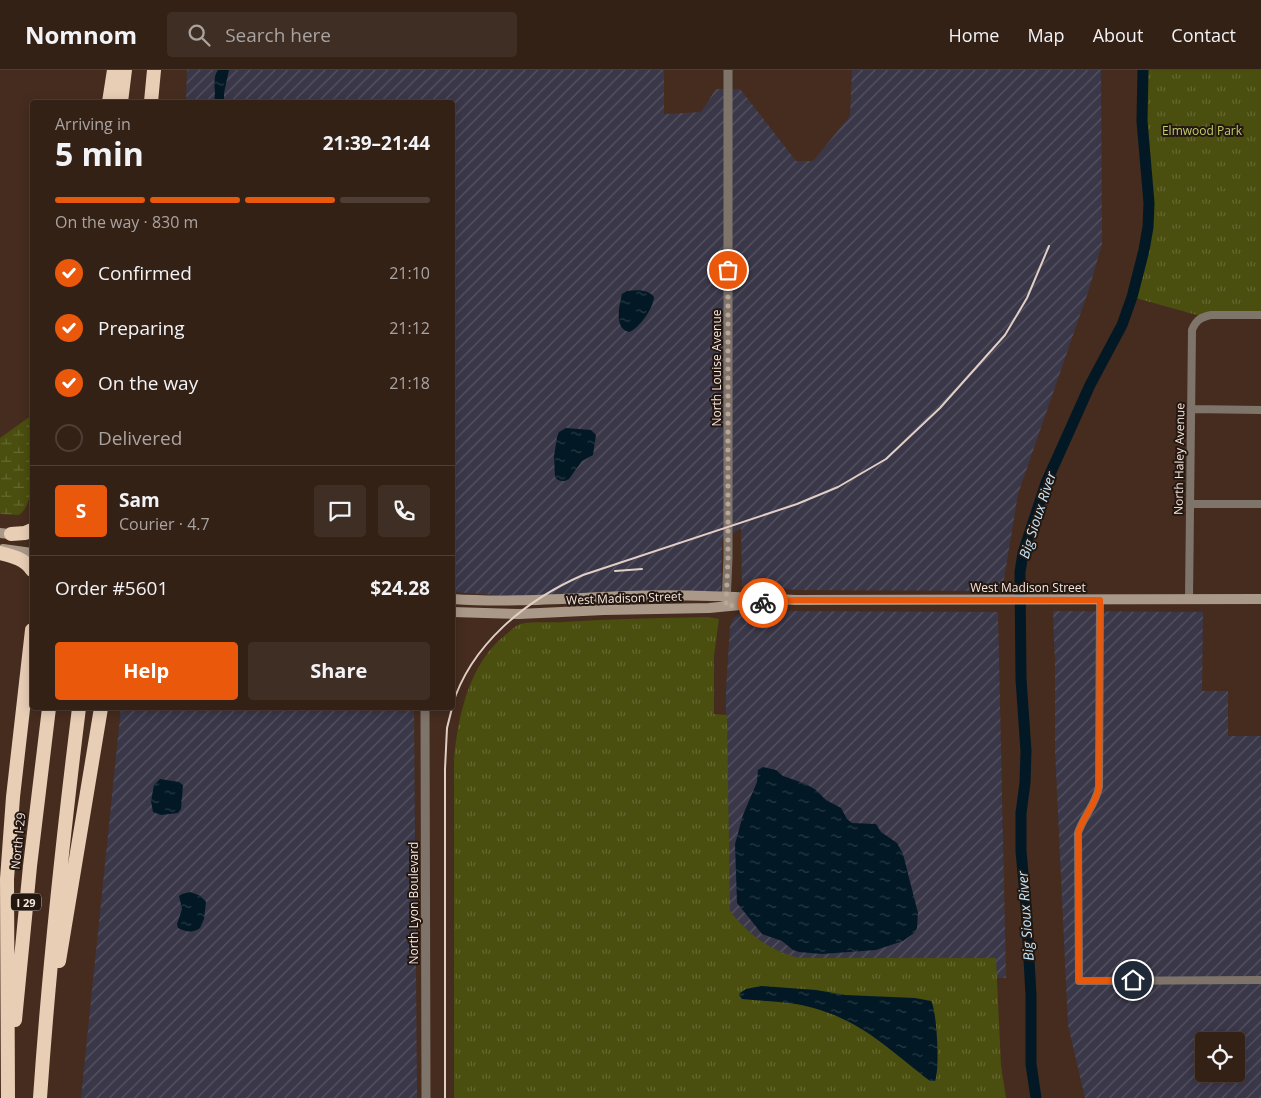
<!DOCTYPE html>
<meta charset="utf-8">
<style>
body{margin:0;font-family:"Open Sans",sans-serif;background:#3f2e23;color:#f1f3f6;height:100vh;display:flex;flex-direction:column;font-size:19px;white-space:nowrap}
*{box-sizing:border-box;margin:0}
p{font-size:16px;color:#a9a3a1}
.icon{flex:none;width:28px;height:28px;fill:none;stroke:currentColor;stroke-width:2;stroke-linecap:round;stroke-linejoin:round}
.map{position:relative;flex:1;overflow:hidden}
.drawer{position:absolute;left:30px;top:30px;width:425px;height:610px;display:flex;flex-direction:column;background:#342116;border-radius:5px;box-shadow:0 2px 12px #0003,0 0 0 1px #4e3e35}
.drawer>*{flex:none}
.tools{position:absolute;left:1195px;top:962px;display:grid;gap:10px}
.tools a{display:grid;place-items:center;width:50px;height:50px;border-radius:5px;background:#342116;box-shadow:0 2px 12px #0003,0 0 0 1px #4e3e35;font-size:25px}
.pin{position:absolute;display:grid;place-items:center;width:42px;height:42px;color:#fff;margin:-21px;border:2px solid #fff;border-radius:50%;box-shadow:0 1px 5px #0007}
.courier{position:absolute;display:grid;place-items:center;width:50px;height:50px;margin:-25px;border:4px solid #ea580c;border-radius:50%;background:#fff;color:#222;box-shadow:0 1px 6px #0007}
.headline em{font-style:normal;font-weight:700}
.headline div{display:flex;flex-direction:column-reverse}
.headline{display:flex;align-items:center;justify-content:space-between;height:85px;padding:0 25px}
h1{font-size:32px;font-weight:700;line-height:38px}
.bar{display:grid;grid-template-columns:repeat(4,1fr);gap:8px 5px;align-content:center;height:60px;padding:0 25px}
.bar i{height:6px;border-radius:4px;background:#4e3e35}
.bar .selected{background:#ea580c}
.bar p{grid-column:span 4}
.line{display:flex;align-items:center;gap:12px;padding:0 25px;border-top:1px solid #4e3e35}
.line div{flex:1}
.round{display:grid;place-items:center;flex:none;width:52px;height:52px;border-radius:5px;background:#3f2e23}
ol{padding:0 25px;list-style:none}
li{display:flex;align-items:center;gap:15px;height:55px}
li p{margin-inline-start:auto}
li .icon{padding:5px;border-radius:50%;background:#ea580c;color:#fff;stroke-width:4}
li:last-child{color:#a9a3a1}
li i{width:28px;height:28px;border:2px solid #4e3e35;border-radius:50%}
.primary-button{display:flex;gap:10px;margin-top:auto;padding:10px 25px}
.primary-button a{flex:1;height:58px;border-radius:5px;background:#ea580c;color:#fff;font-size:20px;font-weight:700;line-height:58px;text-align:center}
.primary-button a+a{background:#3f2e23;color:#f1f3f6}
header{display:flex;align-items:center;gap:30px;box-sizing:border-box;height:70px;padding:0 25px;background:#342116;border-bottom:1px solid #4e3e35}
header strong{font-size:24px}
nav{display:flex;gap:28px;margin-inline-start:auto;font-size:18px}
.search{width:350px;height:45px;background:#3f2e23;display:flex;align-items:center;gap:12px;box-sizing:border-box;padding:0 18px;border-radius:5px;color:#a9a3a1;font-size:19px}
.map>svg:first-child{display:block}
.industrial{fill:url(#industrial-furrows);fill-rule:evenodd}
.grass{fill:url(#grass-tufts)}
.wetland{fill:url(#wetland-marsh)}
.pitch{fill:#4a4e0e}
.water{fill:url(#water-ripples)}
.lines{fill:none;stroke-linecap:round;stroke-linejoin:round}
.river{stroke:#021925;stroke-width:11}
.minor{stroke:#7f746a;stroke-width:8}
.tertiary{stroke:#7f746a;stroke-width:9}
.secondary{stroke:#aa9989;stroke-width:10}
.motorway{stroke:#e9ceb6;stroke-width:14}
.rail{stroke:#e1cfc6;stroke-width:2}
.done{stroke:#b9a59a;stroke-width:5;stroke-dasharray:0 9}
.route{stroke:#ea580c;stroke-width:6}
.labels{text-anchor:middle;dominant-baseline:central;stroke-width:4;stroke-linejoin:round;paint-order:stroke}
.shield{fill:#231711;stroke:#b7a8a0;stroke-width:1}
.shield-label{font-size:11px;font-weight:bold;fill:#f7e6dd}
.park-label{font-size:12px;fill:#c2cc6b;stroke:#231711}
.street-label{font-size:12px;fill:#f7e6dd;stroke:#231711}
.water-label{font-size:14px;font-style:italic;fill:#c3e9fe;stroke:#231711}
</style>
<header>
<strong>Nomnom</strong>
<div class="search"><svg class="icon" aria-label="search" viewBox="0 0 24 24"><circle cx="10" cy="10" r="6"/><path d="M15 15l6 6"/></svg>Search here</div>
<nav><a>Home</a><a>Map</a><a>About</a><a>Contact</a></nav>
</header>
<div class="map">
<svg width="1261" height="1028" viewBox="0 0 1261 1028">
<defs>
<pattern id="industrial-furrows" width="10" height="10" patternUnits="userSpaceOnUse" patternTransform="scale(1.25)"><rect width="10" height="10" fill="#3a3749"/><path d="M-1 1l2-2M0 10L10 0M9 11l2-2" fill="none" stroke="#575463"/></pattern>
<pattern id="grass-tufts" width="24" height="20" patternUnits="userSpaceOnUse" patternTransform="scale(1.25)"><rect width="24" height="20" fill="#4a4e0e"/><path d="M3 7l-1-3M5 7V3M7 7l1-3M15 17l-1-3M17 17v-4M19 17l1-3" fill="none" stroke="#656831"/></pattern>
<pattern id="wetland-marsh" width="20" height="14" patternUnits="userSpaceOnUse" patternTransform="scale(1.25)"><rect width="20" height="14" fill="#4a4e0e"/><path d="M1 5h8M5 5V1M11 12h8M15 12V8" fill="none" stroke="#656831"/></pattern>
<pattern id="water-ripples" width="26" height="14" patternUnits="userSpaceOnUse" patternTransform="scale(1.25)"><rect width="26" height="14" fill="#021925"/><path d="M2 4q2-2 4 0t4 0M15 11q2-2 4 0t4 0" fill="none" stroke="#283a44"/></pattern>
</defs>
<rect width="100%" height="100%" fill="#452c1e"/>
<path class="industrial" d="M187,0H664V44L701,42L716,19H740L796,91H813L850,46L852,0H1101L1102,174L1089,219L1018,424L1004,509L997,521L801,520L742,517L741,458L722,470L721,521L582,524L525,527L453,522L452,32H186Z
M746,541L998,542L1006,908L726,909V620L730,557L733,549L739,543Z
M1053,541L1203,542L1202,621H1228V666H1261V1028H1085L1068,955L1055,680V593ZM1204,971H1236V1004H1204Z
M121,638H414L417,1028H81Z"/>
<path class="grass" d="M1143,0H1261V246L1204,247L1132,227L1144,180L1148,157L1149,133L1142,51Z
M708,547L719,549L714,586V644L727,645L730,841C748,864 770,881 799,888H996L1001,995L1006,1028H454V689C458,646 469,594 505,565C510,562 515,555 521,554C530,551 552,553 563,552C611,549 659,548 708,547Z"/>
<path class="wetland" d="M32,345C33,368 39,432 19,445L0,444V368Z"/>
<path class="pitch" d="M1220,101L1231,114L1224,119L1213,106Z"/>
<path class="water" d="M218,0H229L224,23V32H214C217,22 211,9 218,0Z
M627,221C636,220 648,219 654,227C654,237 639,259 629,262C614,259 619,236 622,224Z
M566,358L591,360L596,365L593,385L582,391L569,409C565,412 558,412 555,407L554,386L557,367L559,362Z
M763,697L776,700L783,706L806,714L816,720L826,730L841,738L847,749L852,753L876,754L881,762L897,773L903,784L918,843L917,858L914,863L903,871L876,880L822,884L799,882L793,880L782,871L762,864L737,833L735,774L743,745L757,712L758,700Z
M160,709L179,712L183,715L181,739L178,743L161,745L153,742L151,731L154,715Z
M190,822L201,826L206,832L204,849L200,858C194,863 186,862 178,858L177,854L182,839L179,826L182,824Z
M761,916L816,920L845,925L915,928L931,931C937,940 940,1001 935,1011H930C883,975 858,946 796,934C778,931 760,931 742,929L739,925L740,923L746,919Z"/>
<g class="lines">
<path class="river" d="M1036,1028L1031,994V925L1026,836L1021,781V743L1025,713L1026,681L1021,609L1020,502L1023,483L1046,413L1090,315L1122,255L1132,227L1144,180L1148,157L1149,133L1142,51L1143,0"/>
<path class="minor" d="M1191,339L1261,340
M1190,434H1261
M1100,530L1099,717C1096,734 1083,747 1078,763L1079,911L1261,910
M1189,530L1192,260C1196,250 1201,247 1211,245H1261"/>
<path class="tertiary" d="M726,533L728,488V0
M425,638L426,1028"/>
<path class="secondary" d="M0,463L17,465
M3,479L32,483
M452,529C513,533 568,528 628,526C684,524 740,527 795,530L1261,529
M452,542L519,544L604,540L709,538L761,533"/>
<path class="motorway" d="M109,32L114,0
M121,32L125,0
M151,32L154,0
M11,464L25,463L32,460
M0,483C12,486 25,489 32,500
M59,891L101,638
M15,950L30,796L49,638
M8,1028L7,809L13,727L32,560
M40,1028C49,897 63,767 79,638"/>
<path class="rail" d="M615,501L642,499
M452,636C471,574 526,530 583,505L797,434L838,417L886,389L940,338L1005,265L1027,228L1049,176
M445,1028V699L447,658L452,638"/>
</g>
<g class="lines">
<path class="done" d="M728,200V488L726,536L763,533"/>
<path class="route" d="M763,533L795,530H1100L1099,717C1096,734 1083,747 1078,763L1079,911L1133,910"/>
</g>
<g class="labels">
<rect class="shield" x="11" y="823.5" width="30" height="17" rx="4"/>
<g class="shield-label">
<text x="26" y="832">I 29</text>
</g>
<g class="park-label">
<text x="1202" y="60">Elmwood Park</text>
</g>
<g class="street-label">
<text transform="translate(716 298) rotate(-90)">North Louise Avenue</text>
<text transform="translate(1179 389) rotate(-89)">North Haley Avenue</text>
<text x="1028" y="517">West Madison Street</text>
<text transform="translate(624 528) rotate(-2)">West Madison Street</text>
<text transform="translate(18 771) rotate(-84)">North I-29</text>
<text transform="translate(413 833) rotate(-90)">North Lyon Boulevard</text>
</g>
<g class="water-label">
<text transform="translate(1037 445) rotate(-72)">Big Sioux River</text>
<text transform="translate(1025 846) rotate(-94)">Big Sioux River</text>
</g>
</g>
</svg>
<div class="tools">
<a><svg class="icon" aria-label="locate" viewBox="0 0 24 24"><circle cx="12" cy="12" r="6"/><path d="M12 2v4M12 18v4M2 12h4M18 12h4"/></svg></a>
</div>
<div class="pin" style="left:728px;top:200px;background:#ea580c"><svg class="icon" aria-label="bag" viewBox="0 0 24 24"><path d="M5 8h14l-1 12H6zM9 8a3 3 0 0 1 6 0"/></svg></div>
<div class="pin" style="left:1133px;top:910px;background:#1f2937"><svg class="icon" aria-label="home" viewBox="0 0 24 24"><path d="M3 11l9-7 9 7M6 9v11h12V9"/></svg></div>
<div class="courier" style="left:763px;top:533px"><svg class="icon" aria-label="bike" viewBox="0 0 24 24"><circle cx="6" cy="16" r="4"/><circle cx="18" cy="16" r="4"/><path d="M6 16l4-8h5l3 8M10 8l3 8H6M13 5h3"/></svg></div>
<section class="drawer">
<div class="headline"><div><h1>5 min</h1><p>Arriving in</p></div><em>21:39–21:44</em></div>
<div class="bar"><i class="selected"></i><i class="selected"></i><i class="selected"></i><i></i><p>On the way · 830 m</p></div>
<ol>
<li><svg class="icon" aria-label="check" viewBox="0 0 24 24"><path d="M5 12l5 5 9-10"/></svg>Confirmed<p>21:10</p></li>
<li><svg class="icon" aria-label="check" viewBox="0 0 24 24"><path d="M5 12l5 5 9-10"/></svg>Preparing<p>21:12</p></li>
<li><svg class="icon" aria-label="check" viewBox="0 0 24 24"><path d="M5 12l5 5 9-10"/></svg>On the way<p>21:18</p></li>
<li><i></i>Delivered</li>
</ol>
<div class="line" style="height:90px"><b class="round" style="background:#ea580c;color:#fff">S</b><div><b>Sam</b><p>Courier · 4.7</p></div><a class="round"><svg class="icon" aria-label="chat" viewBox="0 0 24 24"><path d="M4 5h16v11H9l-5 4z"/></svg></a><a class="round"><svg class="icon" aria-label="phone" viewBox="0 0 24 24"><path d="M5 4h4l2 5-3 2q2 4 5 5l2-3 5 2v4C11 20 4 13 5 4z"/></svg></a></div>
<div class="line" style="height:65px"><div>Order #5601</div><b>$24.28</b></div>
<div class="primary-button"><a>Help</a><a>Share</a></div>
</section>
</div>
